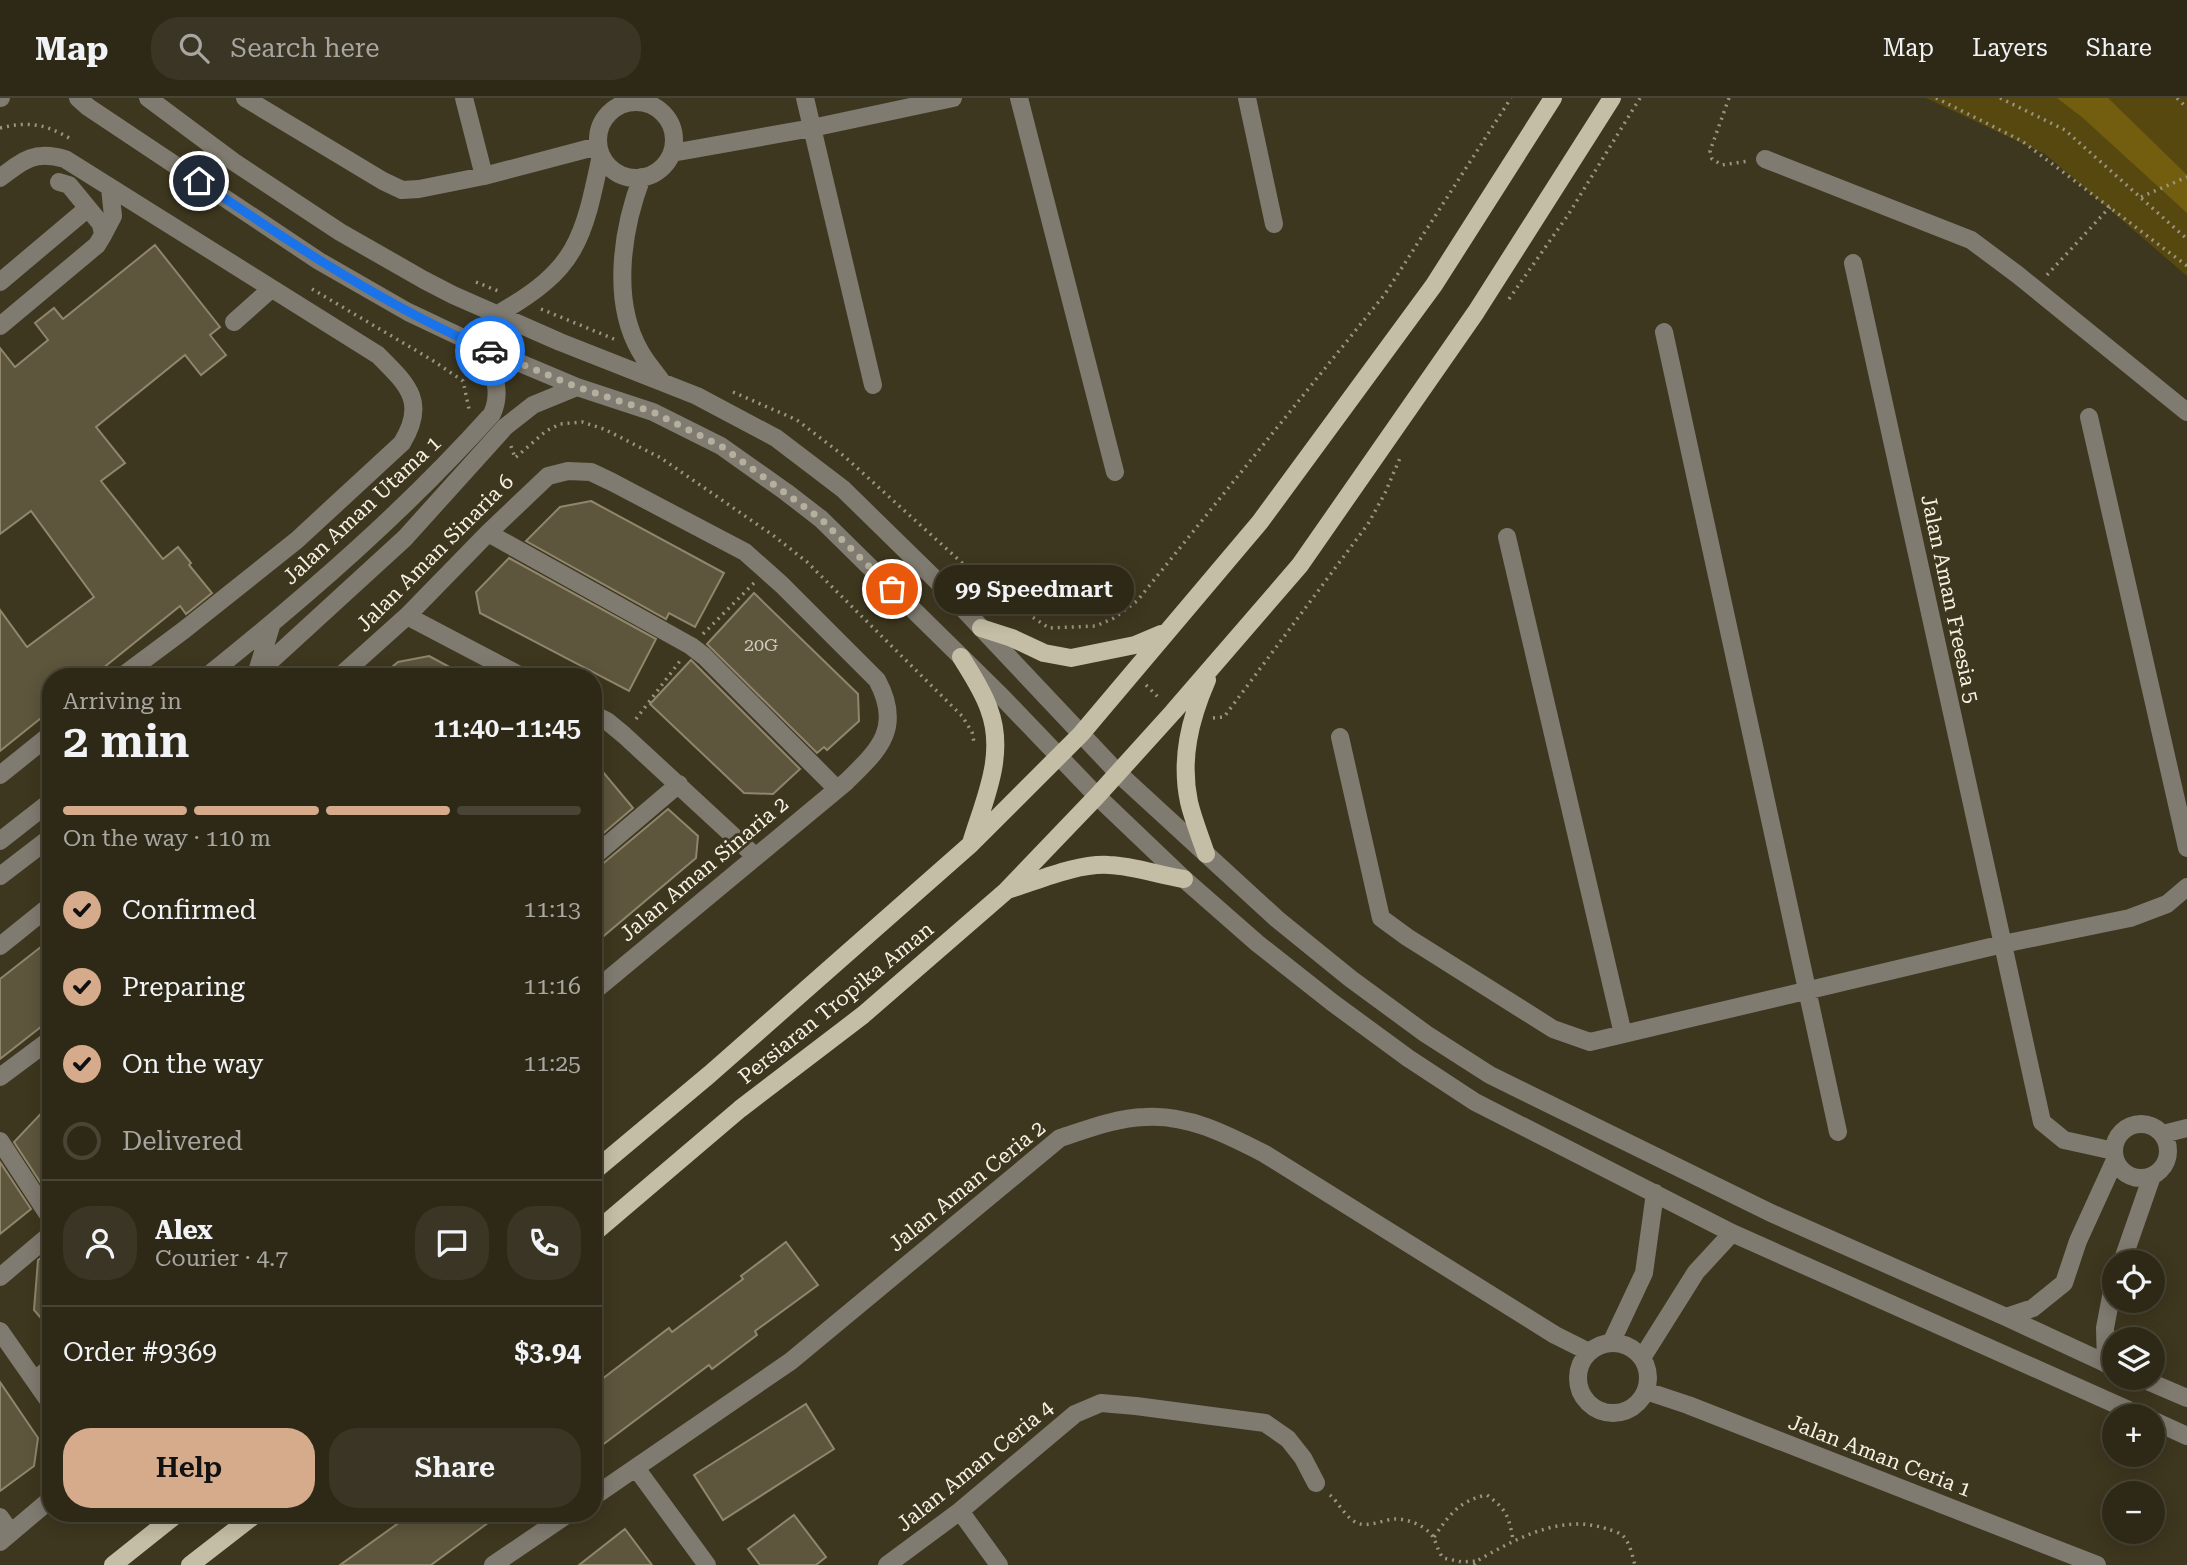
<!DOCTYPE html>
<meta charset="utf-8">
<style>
body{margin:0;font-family:"Roboto Serif",serif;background:#3a3524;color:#f1f3f6;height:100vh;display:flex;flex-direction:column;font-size:26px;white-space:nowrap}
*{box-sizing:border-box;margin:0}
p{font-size:23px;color:#a7a6a1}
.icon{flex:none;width:38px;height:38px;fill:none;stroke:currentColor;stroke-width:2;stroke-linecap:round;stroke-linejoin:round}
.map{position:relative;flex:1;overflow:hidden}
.drawer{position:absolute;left:42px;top:570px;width:560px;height:854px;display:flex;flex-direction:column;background:#2e2917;border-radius:28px;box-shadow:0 4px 18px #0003,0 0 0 2px #494536}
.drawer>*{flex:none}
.buttons{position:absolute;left:2102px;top:1152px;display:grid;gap:14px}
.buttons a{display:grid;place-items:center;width:63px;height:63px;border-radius:50%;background:#2e2917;box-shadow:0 4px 18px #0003,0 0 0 2px #494536;font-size:35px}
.pin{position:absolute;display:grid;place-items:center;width:60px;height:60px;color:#fff;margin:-30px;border:4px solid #fff;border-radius:50%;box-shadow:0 2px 7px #0007}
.courier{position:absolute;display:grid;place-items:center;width:70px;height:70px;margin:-35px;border:5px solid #1a73e8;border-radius:50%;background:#fff;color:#222;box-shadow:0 2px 9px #0007}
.bubble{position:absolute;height:49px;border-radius:24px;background:#2e2917;box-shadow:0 4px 18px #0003,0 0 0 2px #494536;font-size:23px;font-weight:600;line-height:49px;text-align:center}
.overview em{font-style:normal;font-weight:600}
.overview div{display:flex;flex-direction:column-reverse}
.overview{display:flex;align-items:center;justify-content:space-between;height:119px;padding:0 21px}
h1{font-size:46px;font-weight:600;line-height:52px}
.bar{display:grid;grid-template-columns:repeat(4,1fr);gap:10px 7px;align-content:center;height:84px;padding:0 21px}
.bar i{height:9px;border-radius:5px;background:#494536}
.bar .on{background:#d6ab8b}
.bar p{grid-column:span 4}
.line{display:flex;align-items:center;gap:18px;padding:0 21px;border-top:2px solid #494536}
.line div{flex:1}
.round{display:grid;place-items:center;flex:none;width:74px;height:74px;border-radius:28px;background:#3a3524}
ol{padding:0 21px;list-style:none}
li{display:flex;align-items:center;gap:21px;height:77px}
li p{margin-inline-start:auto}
li .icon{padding:7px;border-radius:50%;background:#d6ab8b;color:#111;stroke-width:4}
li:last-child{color:#a7a6a1}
li i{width:38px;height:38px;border:4px solid #494536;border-radius:50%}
.action{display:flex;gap:14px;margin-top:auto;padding:14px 21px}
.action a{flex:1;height:80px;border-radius:28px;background:#d6ab8b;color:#111;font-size:28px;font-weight:600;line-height:80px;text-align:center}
.action a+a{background:#3a3524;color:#f1f3f6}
header{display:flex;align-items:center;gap:42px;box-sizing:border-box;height:98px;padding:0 35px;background:#2e2917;border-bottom:2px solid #494536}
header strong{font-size:33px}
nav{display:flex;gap:38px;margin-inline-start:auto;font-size:24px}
.search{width:490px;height:63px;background:#3a3524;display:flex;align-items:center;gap:18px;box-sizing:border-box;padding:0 24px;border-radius:28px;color:#a7a6a1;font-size:26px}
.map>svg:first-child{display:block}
.green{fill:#574810}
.water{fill:#735e0f}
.building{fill:#5d553c;stroke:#8f866c;stroke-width:2}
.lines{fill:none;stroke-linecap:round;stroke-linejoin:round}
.path{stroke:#9a9582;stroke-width:3.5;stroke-dasharray:2 5;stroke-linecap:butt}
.minor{stroke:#7f7b70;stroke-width:18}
.major{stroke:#c5bea6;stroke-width:18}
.done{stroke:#b5b09e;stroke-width:7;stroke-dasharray:0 12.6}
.route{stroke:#1a73e8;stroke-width:9}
.labels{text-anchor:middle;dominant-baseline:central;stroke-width:6;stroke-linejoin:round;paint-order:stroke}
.number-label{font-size:18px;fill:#cfcab9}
.street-label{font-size:21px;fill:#f5f1e3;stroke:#3e371f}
</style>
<header>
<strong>Map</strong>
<div class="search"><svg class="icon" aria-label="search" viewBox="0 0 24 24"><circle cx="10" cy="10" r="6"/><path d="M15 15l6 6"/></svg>Search here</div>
<nav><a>Map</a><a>Layers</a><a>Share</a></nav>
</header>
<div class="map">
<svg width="2187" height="1467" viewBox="0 0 2187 1467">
<rect width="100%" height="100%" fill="#3e371f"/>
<path class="green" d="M1926,0H2187V178L2045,56Z"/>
<path class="water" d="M2057,0H2108L2187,77V115L2083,20Z"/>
<path class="building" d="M155,147L220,229L210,237L226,257L201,277L185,257L96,329L125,365L101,383L163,461L178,449L191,465L189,467L212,495L186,516L180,508L92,579H51V612L0,653V512L27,549L94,499L31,413L0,436V250L15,269L48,242L35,225L54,210L63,221Z
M591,403L724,475L695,529L669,515L666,521L526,443L560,409Z
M509,460L656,541L629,593L480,515L476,494Z
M754,495L858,596L859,623L827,652L824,649L817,655L707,546Z
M429,558L468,579H380L398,564Z
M691,562L800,671L773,696L744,695L650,606Z
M593,662L633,710L593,744Z
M668,711L698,738L696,760L593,847V770L600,768Z
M51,841V921L0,961V881Z
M51,1005V1094L48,1096L14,1044Z
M0,1064L31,1111L0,1136Z
M786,1144L818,1187L755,1233L757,1237L712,1271L709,1267L593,1354V1288L669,1230L672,1234L743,1181L741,1178Z
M41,1160H51V1232L34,1212L38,1162Z
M0,1284L38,1340L34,1368L0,1393Z
M806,1306L834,1351L723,1422L694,1377Z
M411,1416H500L431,1467H340Z
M794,1417L826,1459L816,1467H760L748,1451Z
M625,1431L652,1467H579Z"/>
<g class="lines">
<path class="path" d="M1729,0L1710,53L1712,61L1722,67L1749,63
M1936,0L2022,43L2187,168
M2000,0L2065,32L2187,141
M2177,0L2187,10
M0,30C30,23 45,26 71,41
M2141,99L2187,79
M2047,177L2110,109
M476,184L498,193
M312,191L432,262L463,283L469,311
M1509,201L1568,117L1640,0
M541,211L614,241
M733,294L797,322L844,358L992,492L1049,530L1096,528L1114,520L1137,503L1385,196L1511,0
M511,348L515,360L546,333L560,326L582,324L604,331L661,360L774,438L807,464L962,618L972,634L974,644
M703,536L754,485
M1146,587L1160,601
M1213,620L1224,619L1368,426L1385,395L1400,360
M636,621L680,563
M1330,1397C1339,1405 1346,1420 1357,1425C1369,1430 1384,1421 1396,1421C1408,1421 1423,1427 1431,1436C1436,1442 1437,1452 1443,1460L1462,1464L1477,1463
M1434,1439C1449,1417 1460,1402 1487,1397C1506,1411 1509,1418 1513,1442
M1474,1467L1477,1463C1515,1441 1562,1415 1607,1431C1611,1432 1618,1434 1622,1437C1630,1444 1632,1457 1635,1467"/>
<path class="minor" d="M0,0H1
M78,0L88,9L319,163L408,214L484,250L577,289L653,314L721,348L786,394L821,421L1003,600L1097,698L1184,781L1257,845L1333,905L1408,960L1475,1004L1732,1135L2142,1318
M148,0L234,64L340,134L424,182L453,197L560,244L697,298L776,340L843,391L937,483L1118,675L1277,821L1351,881L1426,936L1490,977L1771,1115L2006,1219L2114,1269
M245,0L383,83L402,92L419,91L484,78L598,48
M464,0L484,78
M805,0L873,287
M1019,0L1115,374
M1247,0L1274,126
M598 42a38 38 0 1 1 76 0a38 38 0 1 1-76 0Z
M672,55L812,30L953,0
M1765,61L1971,142L2018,177L2187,314
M642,79C622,131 611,203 640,253C646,264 655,274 662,284
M0,80C23,62 35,52 65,61L378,257C408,287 427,304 402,345L297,442L184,532L121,579
M103,137L113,118L110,90
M1853,165L2042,1024L2064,1042L2114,1053
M0,184L88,110
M498,216C577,171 583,143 601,57
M234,224L271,191
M0,228L97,147L103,137L101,126L69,87L59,84
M1664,234L1838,1034
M2089,319L2187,750
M488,435L691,548L704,558L836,690
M1507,439L1623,936
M407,518L523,579
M213,573L229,577H256L271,528
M206,579C307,498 405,413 492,316C503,292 492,273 484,250
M253,579L405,440L505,329L533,307L577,289
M339,579L407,518L488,435L548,378L568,373L591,374L612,384L745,454L782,487L877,582C903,630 879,652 846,684L593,894
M593,616L607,623L624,637L755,758
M1340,639L1381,820L1407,839L1553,931L1590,944L2003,846L2130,820L2167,806L2187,789
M0,677L51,636
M0,743L51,703
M593,759L679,686
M0,778L51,739
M0,848L51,807
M0,979L51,941
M2114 1053a27 27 0 1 1 54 0a27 27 0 1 1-54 0Z
M2163,1036L2187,1030
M0,1043L51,1121
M2122,1164L2152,1078
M0,1179L51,1136
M2006,1219L2033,1210L2064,1185L2078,1143L2115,1062
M0,1233L51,1306
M1578 1280a35 35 0 1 1 70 0a35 35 0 1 1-70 0Z
M1611,1245L1644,1175L1655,1095
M1642,1260L1696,1174L1732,1135
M2106,1266L2105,1230L2114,1183
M2138,1279L2187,1300
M35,1282L51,1269
M1646,1293L1688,1307L2097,1467
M2152,1322L2187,1338
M636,1370L707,1467
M593,1399L791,1263L1060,1040C1088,1031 1116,1020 1145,1019C1188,1016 1228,1037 1265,1056L1555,1237L1589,1254
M960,1413L999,1467
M0,1419L11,1435
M0,1444L51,1401
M493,1467L568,1416
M887,1467L960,1413L1075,1316L1101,1305L1136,1308L1265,1325L1288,1341L1303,1360L1316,1385"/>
<path class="major" d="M981,530L1012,540L1044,555L1071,560L1135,547L1161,536
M961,559C971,575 983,593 989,611C1006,656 985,700 972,742
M1206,756C1200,738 1193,721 1189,704C1180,661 1190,621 1207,582
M1007,792C1037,783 1077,765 1109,767C1134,768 1159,777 1184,781
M593,1074L710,976L971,746L1081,636L1260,424L1434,187L1553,0
M593,1136L740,1011L863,917L1006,793L1097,698L1173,614L1300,467L1476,214L1612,0
M113,1467L177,1416
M190,1467L256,1416"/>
</g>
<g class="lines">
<path class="done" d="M490,253L577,289L653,314L721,348L821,421L892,491"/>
<path class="route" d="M199,83C292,146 387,209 490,253"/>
</g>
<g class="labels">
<g class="number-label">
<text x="761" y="546">20G</text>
</g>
<g class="street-label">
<text transform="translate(362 412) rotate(-43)">Jalan Aman Utama 1</text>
<text transform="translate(435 455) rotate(-45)">Jalan Aman Sinaria 6</text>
<text transform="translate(1950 501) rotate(78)">Jalan Aman Freesia 5</text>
<text transform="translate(704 771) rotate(-40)">Jalan Aman Sinaria 2</text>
<text transform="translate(836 905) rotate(-39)">Persiaran Tropika Aman</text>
<text transform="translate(967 1088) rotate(-39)">Jalan Aman Ceria 2</text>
<text transform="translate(1880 1358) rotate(21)">Jalan Aman Ceria 1</text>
<text transform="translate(975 1368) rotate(-39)">Jalan Aman Ceria 4</text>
</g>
</g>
</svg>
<div class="buttons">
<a><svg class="icon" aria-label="locate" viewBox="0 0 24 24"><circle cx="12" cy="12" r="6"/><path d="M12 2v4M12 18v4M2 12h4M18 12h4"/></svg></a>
<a><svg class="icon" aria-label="layers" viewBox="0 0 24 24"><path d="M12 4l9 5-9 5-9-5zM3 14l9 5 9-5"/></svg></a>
<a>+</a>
<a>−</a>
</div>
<div class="pin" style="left:892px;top:491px;background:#ea580c"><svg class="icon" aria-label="bag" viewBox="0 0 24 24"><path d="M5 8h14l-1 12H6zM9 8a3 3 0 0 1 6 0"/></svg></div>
<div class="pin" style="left:199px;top:83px;background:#1f2937"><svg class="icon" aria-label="home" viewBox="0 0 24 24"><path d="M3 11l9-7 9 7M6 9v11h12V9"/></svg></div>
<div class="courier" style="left:490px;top:253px"><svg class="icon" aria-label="car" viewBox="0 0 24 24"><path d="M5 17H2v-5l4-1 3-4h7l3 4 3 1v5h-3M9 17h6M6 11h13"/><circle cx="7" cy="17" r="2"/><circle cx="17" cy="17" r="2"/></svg></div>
<div class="bubble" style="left:934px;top:467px;width:200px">99 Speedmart</div>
<section class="drawer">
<div class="overview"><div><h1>2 min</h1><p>Arriving in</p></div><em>11:40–11:45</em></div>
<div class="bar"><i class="on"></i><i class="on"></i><i class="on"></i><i></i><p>On the way · 110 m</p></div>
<ol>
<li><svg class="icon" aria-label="check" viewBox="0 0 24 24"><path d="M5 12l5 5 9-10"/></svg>Confirmed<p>11:13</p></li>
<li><svg class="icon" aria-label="check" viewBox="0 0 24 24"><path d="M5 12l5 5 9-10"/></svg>Preparing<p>11:16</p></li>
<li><svg class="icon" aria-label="check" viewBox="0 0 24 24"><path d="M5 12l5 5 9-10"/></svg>On the way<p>11:25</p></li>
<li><i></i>Delivered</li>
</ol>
<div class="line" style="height:126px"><a class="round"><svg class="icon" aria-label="person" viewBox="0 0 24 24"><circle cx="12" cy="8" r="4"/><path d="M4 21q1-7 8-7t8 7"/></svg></a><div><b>Alex</b><p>Courier · 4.7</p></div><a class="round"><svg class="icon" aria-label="chat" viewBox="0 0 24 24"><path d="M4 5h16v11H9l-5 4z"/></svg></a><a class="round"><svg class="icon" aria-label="phone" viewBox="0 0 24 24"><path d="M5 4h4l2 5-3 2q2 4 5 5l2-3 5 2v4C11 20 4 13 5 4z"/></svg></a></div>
<div class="line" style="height:91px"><div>Order #9369</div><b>$3.94</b></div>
<div class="action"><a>Help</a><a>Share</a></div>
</section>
</div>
